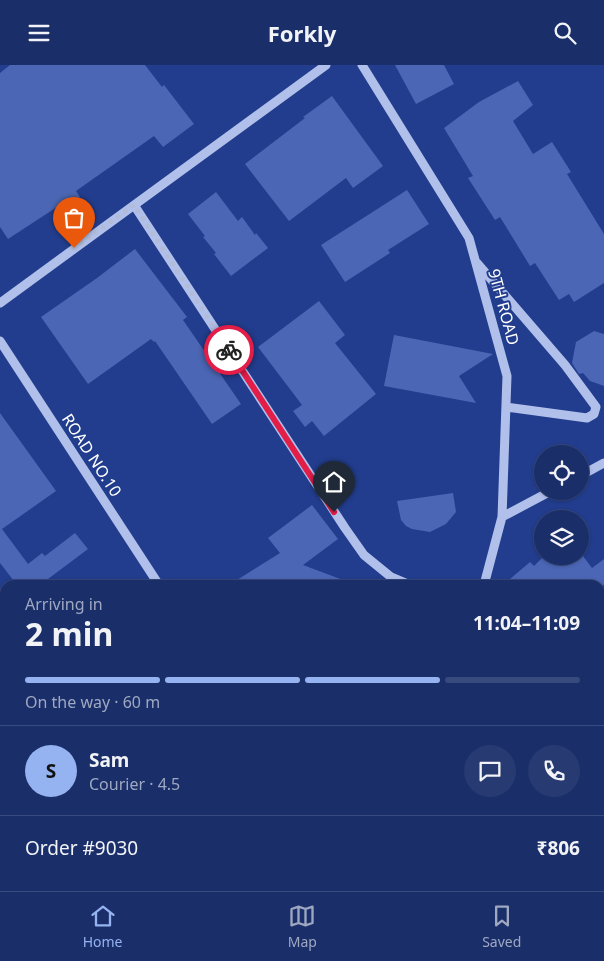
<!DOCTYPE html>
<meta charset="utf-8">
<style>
body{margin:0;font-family:"Noto Sans",sans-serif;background:#273a72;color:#f1f3f6;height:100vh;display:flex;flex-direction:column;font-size:19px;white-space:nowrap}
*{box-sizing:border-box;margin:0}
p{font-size:16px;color:#9fa8c1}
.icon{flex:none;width:28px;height:28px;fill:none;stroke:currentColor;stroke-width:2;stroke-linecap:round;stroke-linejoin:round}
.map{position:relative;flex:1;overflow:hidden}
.side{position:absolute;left:0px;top:515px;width:605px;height:311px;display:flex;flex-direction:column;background:#1a2e6a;border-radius:15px 15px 0 0;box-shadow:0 1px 4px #0004,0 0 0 1px #384a7e}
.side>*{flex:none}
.controls{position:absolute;left:534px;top:380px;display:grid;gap:10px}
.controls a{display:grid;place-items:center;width:55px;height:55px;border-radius:50%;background:#1a2e6a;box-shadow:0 1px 4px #0004,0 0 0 1px #384a7e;font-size:25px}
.pin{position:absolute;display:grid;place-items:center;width:42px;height:42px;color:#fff;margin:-51px -21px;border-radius:50% 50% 50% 0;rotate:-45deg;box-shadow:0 0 5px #0007}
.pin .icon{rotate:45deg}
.courier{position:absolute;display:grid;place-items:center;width:50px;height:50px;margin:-25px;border:4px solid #e11d48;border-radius:50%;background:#fff;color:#222;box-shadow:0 1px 6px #0007}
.head em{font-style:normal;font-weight:700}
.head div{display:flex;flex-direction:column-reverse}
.head{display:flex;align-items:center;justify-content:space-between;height:85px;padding:0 25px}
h1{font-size:32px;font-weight:700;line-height:38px}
.bar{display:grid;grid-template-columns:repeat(4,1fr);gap:8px 5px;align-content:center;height:60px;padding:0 25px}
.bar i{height:6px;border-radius:4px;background:#384a7e}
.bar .selected{background:#95b2f1}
.bar p{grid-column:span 4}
.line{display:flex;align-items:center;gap:12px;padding:0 25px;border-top:1px solid #384a7e}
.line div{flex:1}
.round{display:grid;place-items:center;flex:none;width:52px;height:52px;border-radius:26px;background:#273a72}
header{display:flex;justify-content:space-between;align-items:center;height:65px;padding:0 25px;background:#1a2e6a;font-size:22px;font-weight:700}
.dock{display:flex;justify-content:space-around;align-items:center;height:70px;border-top:1px solid #384a7e;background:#1a2e6a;font-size:14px;color:#9fa8c1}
.dock a{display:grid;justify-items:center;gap:2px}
.dock .selected{color:#95b2f1}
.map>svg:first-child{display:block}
.green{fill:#3655aa}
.building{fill:#4b66b4}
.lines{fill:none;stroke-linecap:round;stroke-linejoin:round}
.minor{stroke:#b1c0eb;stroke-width:9}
.major{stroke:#f6f7fe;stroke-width:12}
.done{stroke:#b2bbd7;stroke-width:5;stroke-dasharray:0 9}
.route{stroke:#e11d48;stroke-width:6}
.labels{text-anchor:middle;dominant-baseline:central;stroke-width:4;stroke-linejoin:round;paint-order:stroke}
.street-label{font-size:16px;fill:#fff;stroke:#223d8d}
</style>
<header><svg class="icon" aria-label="menu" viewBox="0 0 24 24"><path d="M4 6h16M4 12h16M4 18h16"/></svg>Forkly<svg class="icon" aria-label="search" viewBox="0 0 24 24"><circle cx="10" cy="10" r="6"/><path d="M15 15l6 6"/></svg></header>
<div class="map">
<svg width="604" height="826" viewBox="0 0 604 826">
<rect width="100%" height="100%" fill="#223d8d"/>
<path class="green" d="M291,821H465L466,826H293Z"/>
<path class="building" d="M10,0H145L162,22L164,20L194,59L163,82L154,71L76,126L80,132L60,146L57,142L8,174L0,162V8Z
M395,0H444L454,19L416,39Z
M518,16L533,40L513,56L533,89L552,77L571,107L567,109L604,169V218L574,237L569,229L559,235L535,198L530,201L500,152L495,155L468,113L473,111L444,63L479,37Z
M332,31L383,101L353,123L346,113L289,156L245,99L305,53L303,52Z
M407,125L429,159L388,185L390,188L345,217L321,180Z
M216,127L238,156L242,152L255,170L256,168L268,183L231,211L214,189L216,188L203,172L205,171L188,149Z
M135,184L187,252L183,255L241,339L212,359L155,276L154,277L151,274L88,319L41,252L97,213Z
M319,236L345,270L335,278L376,329L324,371L312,356L305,362L293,346L302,340L258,282Z
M594,266L604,269V321L590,316L583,308L579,309L572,298L576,277Z
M394,270L493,289L459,311L476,338L384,321Z
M0,348L56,426L2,464L28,499L42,488L45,491L75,468L88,484L40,520H17L0,498Z
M453,428L456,447L446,459L430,467L412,464L406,461L401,455L397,436Z
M312,440L338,474L303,500L351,518L350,520H229L280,488L268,473Z
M544,491H552L557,499L568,491H583L592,503L604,494V520H503L530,497L534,501Z"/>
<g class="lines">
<path class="minor" d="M362,0L469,173L507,311L502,452L484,520
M134,140L345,463L364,490L391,512L410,520
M477,198L565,300L596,342L594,349L587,353L506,342
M0,238L326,0
M0,276L159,520
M580,411L604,398
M502,452L551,426
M600,767L604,766"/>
<path class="major" d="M262,821V826
M493,826L494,821"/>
</g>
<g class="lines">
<path class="done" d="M74,183L134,140L229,285"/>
<path class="route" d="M229,285L334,447"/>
</g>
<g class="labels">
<g class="street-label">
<text transform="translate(504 242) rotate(75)">9TH ROAD</text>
<text transform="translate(92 390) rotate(57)">ROAD NO.10</text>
</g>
</g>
</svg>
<div class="controls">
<a><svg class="icon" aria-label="locate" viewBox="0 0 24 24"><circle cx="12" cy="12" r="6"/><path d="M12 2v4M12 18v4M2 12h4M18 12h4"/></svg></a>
<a><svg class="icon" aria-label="layers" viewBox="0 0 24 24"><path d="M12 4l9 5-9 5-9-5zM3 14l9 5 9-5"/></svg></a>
</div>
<div class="pin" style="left:74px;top:183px;background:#ea580c"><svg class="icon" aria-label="bag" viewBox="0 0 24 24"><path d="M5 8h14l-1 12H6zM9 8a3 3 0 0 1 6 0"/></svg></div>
<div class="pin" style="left:334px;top:447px;background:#1f2937"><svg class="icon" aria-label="home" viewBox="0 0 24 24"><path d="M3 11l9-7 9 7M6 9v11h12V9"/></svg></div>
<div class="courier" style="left:229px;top:285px"><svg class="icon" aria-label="bike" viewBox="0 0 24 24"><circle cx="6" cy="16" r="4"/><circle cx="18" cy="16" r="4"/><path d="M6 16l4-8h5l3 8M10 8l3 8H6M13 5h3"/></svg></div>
<section class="side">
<div class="head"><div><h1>2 min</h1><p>Arriving in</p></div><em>11:04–11:09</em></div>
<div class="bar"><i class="selected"></i><i class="selected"></i><i class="selected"></i><i></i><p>On the way · 60 m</p></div>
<div class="line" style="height:90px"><b class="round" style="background:#95b2f1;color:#111">S</b><div><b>Sam</b><p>Courier · 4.5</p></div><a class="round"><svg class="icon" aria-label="chat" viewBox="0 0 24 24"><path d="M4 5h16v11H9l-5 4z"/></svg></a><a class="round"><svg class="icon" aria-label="phone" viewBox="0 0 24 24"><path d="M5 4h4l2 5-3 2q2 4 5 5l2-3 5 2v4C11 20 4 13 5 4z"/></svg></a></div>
<div class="line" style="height:65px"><div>Order #9030</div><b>₹806</b></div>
</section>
</div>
<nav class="dock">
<a class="selected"><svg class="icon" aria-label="home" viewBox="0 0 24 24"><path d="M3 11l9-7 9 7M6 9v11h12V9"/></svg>Home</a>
<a><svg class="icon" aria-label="map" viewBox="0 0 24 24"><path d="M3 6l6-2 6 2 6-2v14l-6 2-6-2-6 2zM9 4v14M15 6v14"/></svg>Map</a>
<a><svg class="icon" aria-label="saved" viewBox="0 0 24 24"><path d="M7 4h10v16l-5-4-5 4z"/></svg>Saved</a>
</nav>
